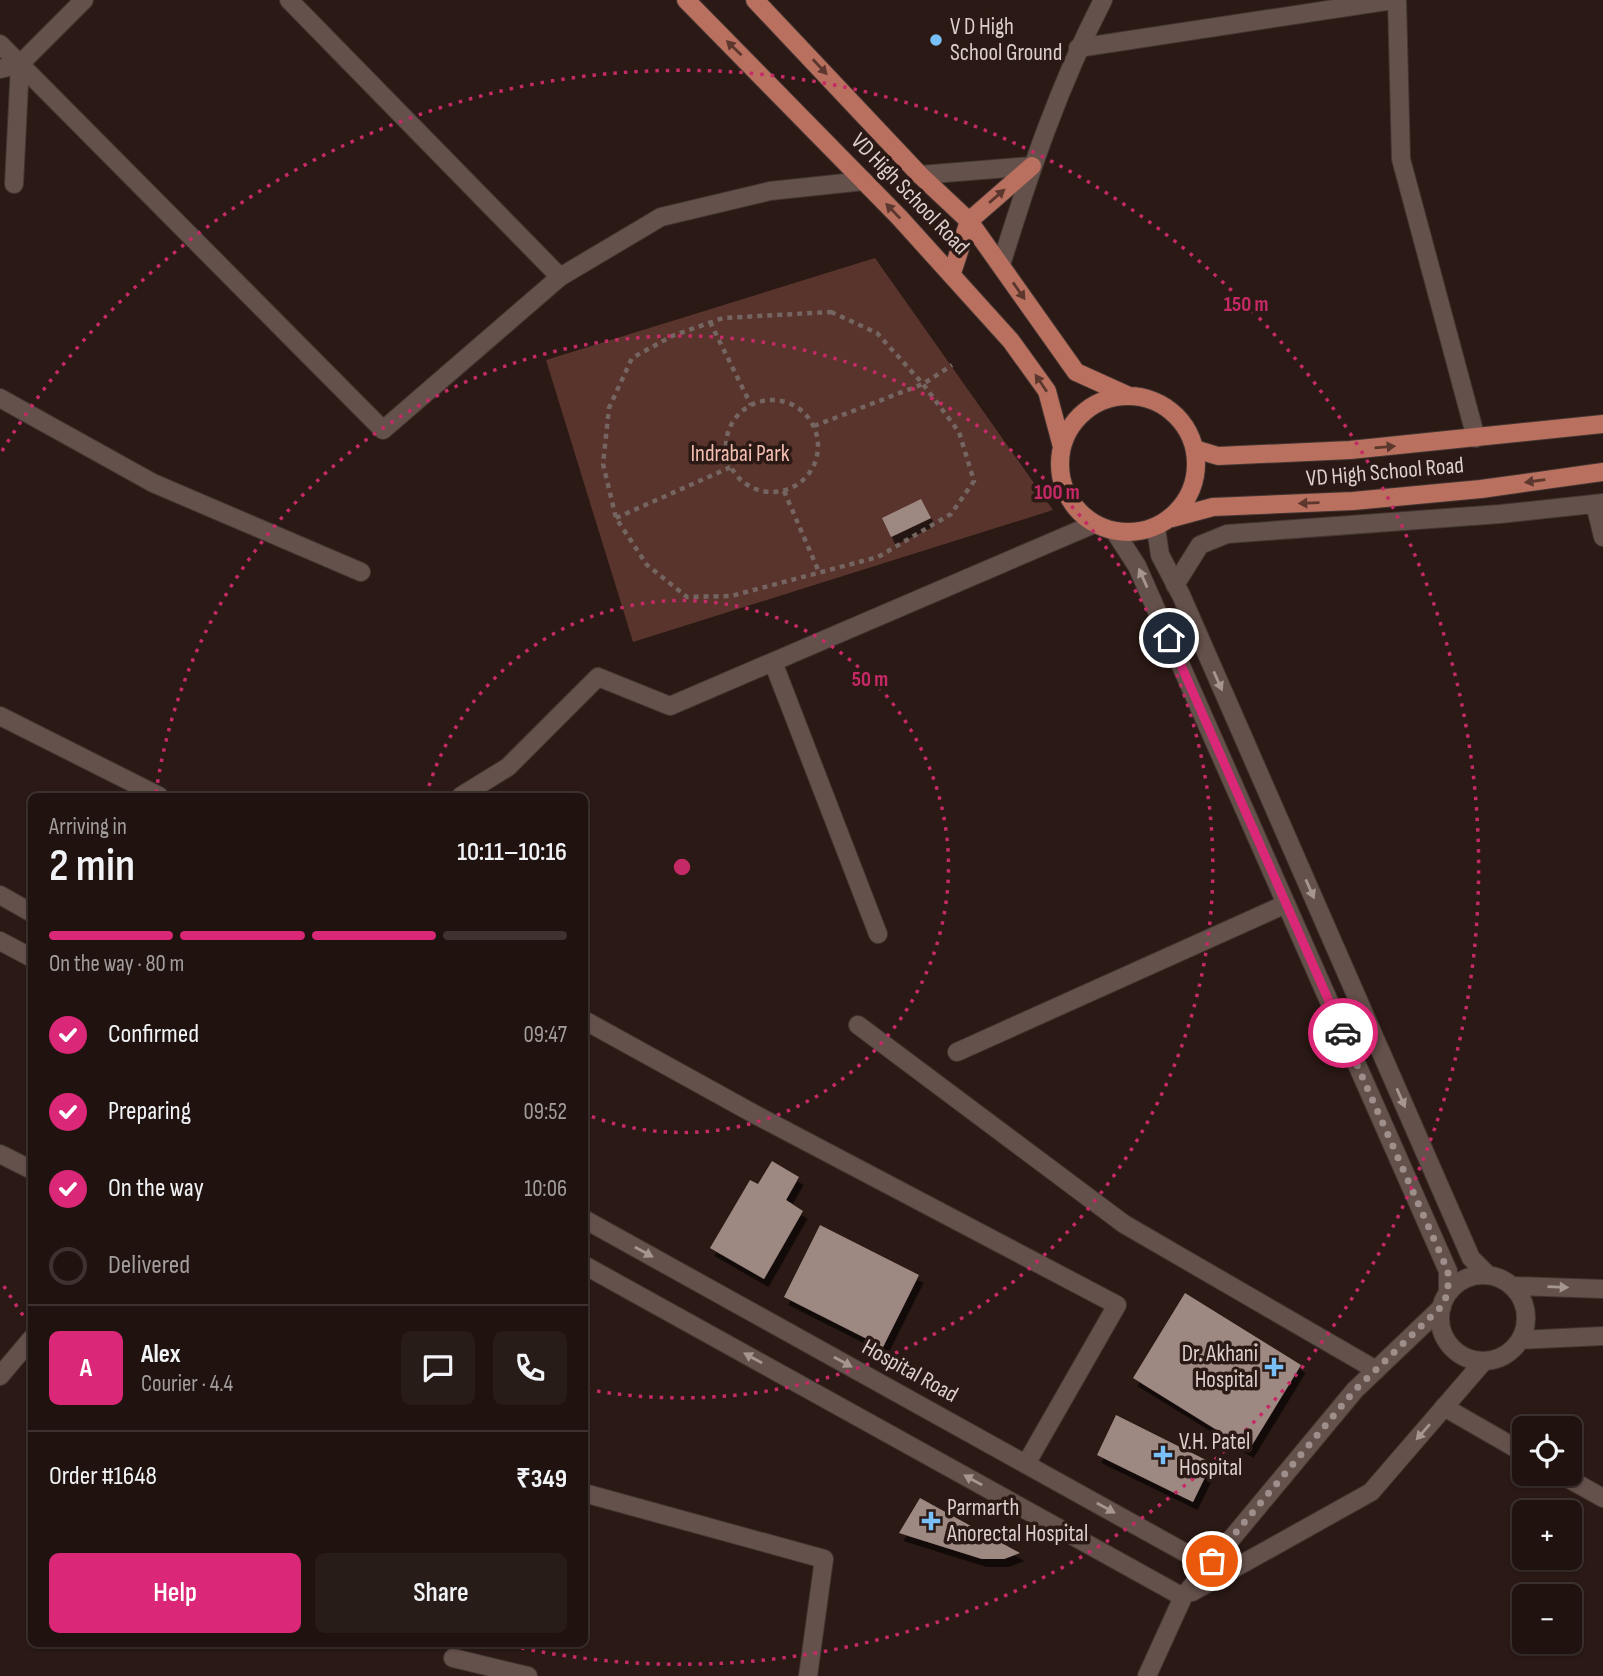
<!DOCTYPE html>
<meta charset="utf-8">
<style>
body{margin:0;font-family:"Sofia Sans Condensed",sans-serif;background:#281c18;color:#f1f3f6;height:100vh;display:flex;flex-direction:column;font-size:26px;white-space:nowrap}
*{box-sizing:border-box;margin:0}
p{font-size:23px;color:#a29e9e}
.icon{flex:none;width:38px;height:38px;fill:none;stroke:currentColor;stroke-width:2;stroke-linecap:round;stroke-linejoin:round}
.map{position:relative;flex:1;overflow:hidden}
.sheet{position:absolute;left:28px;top:793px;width:560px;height:854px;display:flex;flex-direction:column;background:#20130f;border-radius:10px;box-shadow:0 2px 5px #0004,0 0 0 2px #3d322f}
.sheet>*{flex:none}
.controls{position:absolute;left:1512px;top:1416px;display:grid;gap:14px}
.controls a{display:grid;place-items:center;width:70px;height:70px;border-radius:10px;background:#20130f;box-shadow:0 2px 5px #0004,0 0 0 2px #3d322f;font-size:35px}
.pin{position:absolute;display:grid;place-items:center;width:60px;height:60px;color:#fff;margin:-30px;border:4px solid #fff;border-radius:50%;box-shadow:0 2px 7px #0007}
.courier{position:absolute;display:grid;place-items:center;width:70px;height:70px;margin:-35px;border:5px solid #db2777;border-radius:50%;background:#fff;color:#222;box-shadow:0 2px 9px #0007}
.head em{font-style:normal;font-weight:600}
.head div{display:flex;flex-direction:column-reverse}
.head{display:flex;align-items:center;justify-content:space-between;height:119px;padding:0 21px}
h1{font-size:46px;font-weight:600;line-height:52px}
.bar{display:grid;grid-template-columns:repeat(4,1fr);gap:10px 7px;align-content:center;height:84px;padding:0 21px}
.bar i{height:9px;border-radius:5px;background:#3d322f}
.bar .on{background:#db2777}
.bar p{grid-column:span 4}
.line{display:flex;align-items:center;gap:18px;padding:0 21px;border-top:2px solid #3d322f}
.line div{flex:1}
.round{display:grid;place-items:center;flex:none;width:74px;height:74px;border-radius:10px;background:#281c18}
ol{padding:0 21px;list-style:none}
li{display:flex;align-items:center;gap:21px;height:77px}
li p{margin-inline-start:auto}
li .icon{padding:7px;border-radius:50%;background:#db2777;color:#fff;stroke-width:4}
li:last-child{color:#a29e9e}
li i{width:38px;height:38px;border:4px solid #3d322f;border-radius:50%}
.primary-button{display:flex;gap:14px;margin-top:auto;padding:14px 21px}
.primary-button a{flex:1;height:80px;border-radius:10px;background:#db2777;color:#fff;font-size:28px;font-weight:600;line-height:80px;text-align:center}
.primary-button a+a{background:#281c18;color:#f1f3f6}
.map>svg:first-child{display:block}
.green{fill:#58342c}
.building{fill:#9e8882;filter:url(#shadow)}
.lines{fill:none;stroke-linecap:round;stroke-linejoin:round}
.lane-casing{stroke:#423532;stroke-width:20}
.street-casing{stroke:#423532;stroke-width:20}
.secondary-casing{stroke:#423532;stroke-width:20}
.primary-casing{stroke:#423532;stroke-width:20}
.path{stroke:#756561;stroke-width:4.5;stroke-dasharray:5 5;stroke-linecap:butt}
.lane{stroke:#65514b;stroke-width:18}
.street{stroke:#65514b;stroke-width:18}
.secondary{stroke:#65514b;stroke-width:18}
.primary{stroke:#b9705e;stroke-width:18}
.oneway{fill:#5c372e}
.oneway2{fill:#a69692}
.done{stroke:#9e8f8c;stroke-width:7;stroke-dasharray:0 12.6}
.route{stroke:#db2777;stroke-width:9}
.ring{fill:none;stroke:#c52a66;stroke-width:3.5;stroke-dasharray:3.5 7}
.poi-dot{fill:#79bff8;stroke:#2a1914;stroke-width:2.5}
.labels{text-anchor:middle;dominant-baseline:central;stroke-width:7;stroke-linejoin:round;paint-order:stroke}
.poi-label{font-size:23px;fill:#dccfcc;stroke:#2a1914;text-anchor:start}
.street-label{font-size:23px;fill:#dccfcc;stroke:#2a1914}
.park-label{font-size:23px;fill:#f4bfb2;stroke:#2a1914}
.centre{fill:#c52a66;stroke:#2a1914;stroke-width:3.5}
.ring-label{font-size:21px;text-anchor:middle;font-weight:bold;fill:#c52a66;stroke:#2a1914;stroke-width:7;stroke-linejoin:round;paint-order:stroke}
</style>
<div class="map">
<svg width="1603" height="1676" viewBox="0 0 1603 1676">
<defs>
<filter id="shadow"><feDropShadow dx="4.5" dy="8" stdDeviation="0" flood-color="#0009"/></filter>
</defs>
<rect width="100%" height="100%" fill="#2a1914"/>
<path class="green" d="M875,258L1053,510L633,642L546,360Z"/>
<path class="building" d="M921,499L931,518L891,537L882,518Z
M772,1161L799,1177L786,1200L803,1211L764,1279L710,1248L750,1180L758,1184Z
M820,1225L919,1275L883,1347L784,1297Z
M1185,1293L1301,1365L1249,1450L1133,1378Z
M1116,1415L1212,1463L1193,1502L1097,1455Z
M920,1498L1020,1553L1004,1559H982L899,1533Z"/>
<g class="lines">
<g class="lane-casing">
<path id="lane" d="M1175,585L1200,545L1227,534L1500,514L1603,503"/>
</g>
<g class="street-casing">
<path id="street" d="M289,0L560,277
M1397,0L1401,159L1476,438
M0,44L383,430L560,277L661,217L770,191L864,181
M1078,48L1393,0
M0,69L20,64L84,0
M14,184L20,64
M0,398L153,483L361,572
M1595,504L1603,537
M773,662L878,934
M0,716L159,796
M461,796L508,767L598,677L670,706L1094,524
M584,1020L756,1115L1117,1305L1026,1464
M858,1025L1124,1224L1376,1370
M957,1052L1286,904
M0,1154L32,1170
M0,1376L32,1338
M1444,1407L1524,1453
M1560,1474L1603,1498
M584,1493L824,1559L808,1676
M453,1658L528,1676"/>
</g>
<g class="secondary-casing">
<path id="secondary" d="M920,175L1032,166
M1001,265C1029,174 1059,85 1103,0
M1156,528L1160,555L1181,595L1471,1258L1487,1274
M1115,532L1137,566L1448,1271V1292
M0,895L32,913
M0,941L32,958
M584,1219L1202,1562L1212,1561
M584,1265L1183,1597
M1440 1318a43 43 0 1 1 86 0a43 43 0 1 1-86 0Z
M1513,1286L1603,1289
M1520,1340L1603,1336
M1192,1592L1371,1492L1484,1361
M1147,1676L1183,1597L1355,1390L1442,1307"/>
</g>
<g class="primary-casing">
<path id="primary" d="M686,0L899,217L1011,341L1047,391L1062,447
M755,0L920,175L969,221L1076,372L1129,396
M952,273L969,221L1032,166
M1060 464a68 68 0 1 1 136 0a68 68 0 1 1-136 0Z
M1195,449L1218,456L1350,450L1603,424
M1172,518L1213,507L1353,501L1481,489L1603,472"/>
</g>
<path class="path" d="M831,312L877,333L923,384L959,432L974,481L951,514L878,557L731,596L687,597L647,565L616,518L603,464L609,408L632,358L672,336L723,318Z
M710,322L751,405
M726 446a46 46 0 1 1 92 0a46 46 0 1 1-92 0Z
M814,426L923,384L952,365
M784,491L819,572
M616,518L731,467"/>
<use href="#lane" class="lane"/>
<use href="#street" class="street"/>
<use href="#secondary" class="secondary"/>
<use href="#primary" class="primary"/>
</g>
<defs><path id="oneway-solid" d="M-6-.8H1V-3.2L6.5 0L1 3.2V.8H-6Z" transform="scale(1.75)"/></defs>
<g class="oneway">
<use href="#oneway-solid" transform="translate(734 48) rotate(-136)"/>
<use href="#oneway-solid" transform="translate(820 67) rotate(47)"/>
<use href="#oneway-solid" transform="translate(997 196) rotate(-41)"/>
<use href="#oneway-solid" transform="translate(893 211) rotate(-134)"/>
<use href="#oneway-solid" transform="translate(1019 291) rotate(55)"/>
<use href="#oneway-solid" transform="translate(1041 383) rotate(-124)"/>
<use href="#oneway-solid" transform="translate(1385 447) rotate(-5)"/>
<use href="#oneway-solid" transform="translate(1535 481) rotate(172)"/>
<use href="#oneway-solid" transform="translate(1309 503) rotate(178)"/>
</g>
<g class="oneway2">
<use href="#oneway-solid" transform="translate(1143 578) rotate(-114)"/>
<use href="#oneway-solid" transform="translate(1218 681) rotate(66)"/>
<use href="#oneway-solid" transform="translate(1310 889) rotate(66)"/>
<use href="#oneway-solid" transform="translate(1401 1098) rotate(66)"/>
<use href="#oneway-solid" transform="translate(644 1252) rotate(29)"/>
<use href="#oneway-solid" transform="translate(1558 1287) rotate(2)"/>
<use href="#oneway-solid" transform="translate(753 1358) rotate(-151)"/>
<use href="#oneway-solid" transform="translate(843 1362) rotate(29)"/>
<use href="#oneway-solid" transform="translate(1423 1432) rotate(131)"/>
<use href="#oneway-solid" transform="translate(973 1480) rotate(-151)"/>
<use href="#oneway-solid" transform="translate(1106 1508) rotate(29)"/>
</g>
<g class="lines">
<path class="done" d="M1212,1561L1355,1390L1441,1307L1448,1293V1271L1343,1033"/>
<path class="route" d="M1169,638L1343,1033"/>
</g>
<g class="ring">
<path d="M426 796A266 266 0 1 1 585 1114"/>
<path d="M156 793A531 531 0 1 1 585 1389"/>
<path d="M29 1324A797 797 0 0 1 2 1283M2 451A797 797 0 1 1 503 1644"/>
</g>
<g class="poi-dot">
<circle cx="936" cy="40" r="7"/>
<path d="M1270.5 1356.5h7v7h7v7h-7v7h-7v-7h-7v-7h7z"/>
<path d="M1159.5 1444.5h7v7h7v7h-7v7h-7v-7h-7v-7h7z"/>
<path d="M927.5 1510.5h7v7h7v7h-7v7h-7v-7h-7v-7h7z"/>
</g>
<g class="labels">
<g class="poi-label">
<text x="950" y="27">V D High<tspan x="950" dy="26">School Ground</tspan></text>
<text x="1258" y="1354" text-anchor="end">Dr. Akhani<tspan x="1258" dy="26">Hospital</tspan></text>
<text x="1179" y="1442">V.H. Patel<tspan x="1179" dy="26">Hospital</tspan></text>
<text x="947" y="1508">Parmarth<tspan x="947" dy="26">Anorectal Hospital</tspan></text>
</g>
<g class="street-label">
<text transform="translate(910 194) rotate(46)">VD High School Road</text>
<text transform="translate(1385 472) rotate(-5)">VD High School Road</text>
<text transform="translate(910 1371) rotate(29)">Hospital Road</text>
</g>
<g class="park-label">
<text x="740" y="454">Indrabai Park</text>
</g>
</g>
<circle cx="682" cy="867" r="10" class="centre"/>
<g class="ring-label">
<text x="1246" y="311">150 m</text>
<text x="1057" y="499">100 m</text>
<text x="870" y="686">50 m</text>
</g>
</svg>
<div class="controls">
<a><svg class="icon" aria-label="locate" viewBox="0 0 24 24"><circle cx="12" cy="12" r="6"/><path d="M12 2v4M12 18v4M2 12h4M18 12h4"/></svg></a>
<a>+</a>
<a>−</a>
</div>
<div class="pin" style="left:1212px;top:1561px;background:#ea580c"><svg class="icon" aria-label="bag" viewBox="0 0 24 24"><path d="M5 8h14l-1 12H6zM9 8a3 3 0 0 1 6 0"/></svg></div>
<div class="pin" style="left:1169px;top:638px;background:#1f2937"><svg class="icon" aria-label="home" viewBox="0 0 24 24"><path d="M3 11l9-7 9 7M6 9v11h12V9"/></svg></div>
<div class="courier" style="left:1343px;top:1033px"><svg class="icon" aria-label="car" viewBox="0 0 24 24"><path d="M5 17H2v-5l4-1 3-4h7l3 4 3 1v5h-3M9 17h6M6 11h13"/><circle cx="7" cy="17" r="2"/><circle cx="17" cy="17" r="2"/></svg></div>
<section class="sheet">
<div class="head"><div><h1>2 min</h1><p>Arriving in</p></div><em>10:11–10:16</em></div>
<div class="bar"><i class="on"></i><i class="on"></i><i class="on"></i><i></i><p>On the way · 80 m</p></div>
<ol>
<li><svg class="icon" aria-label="check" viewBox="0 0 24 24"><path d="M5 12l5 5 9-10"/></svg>Confirmed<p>09:47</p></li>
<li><svg class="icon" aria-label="check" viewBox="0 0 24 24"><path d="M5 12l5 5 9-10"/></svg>Preparing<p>09:52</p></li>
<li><svg class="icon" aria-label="check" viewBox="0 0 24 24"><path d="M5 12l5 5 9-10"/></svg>On the way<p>10:06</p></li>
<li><i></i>Delivered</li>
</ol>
<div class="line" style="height:126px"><b class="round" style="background:#db2777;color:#fff">A</b><div><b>Alex</b><p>Courier · 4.4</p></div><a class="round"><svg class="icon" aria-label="chat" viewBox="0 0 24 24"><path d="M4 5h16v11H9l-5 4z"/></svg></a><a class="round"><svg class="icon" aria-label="phone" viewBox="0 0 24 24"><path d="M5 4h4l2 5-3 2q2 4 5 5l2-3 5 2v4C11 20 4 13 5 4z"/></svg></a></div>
<div class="line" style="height:91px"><div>Order #1648</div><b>₹349</b></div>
<div class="primary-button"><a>Help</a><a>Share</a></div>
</section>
</div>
